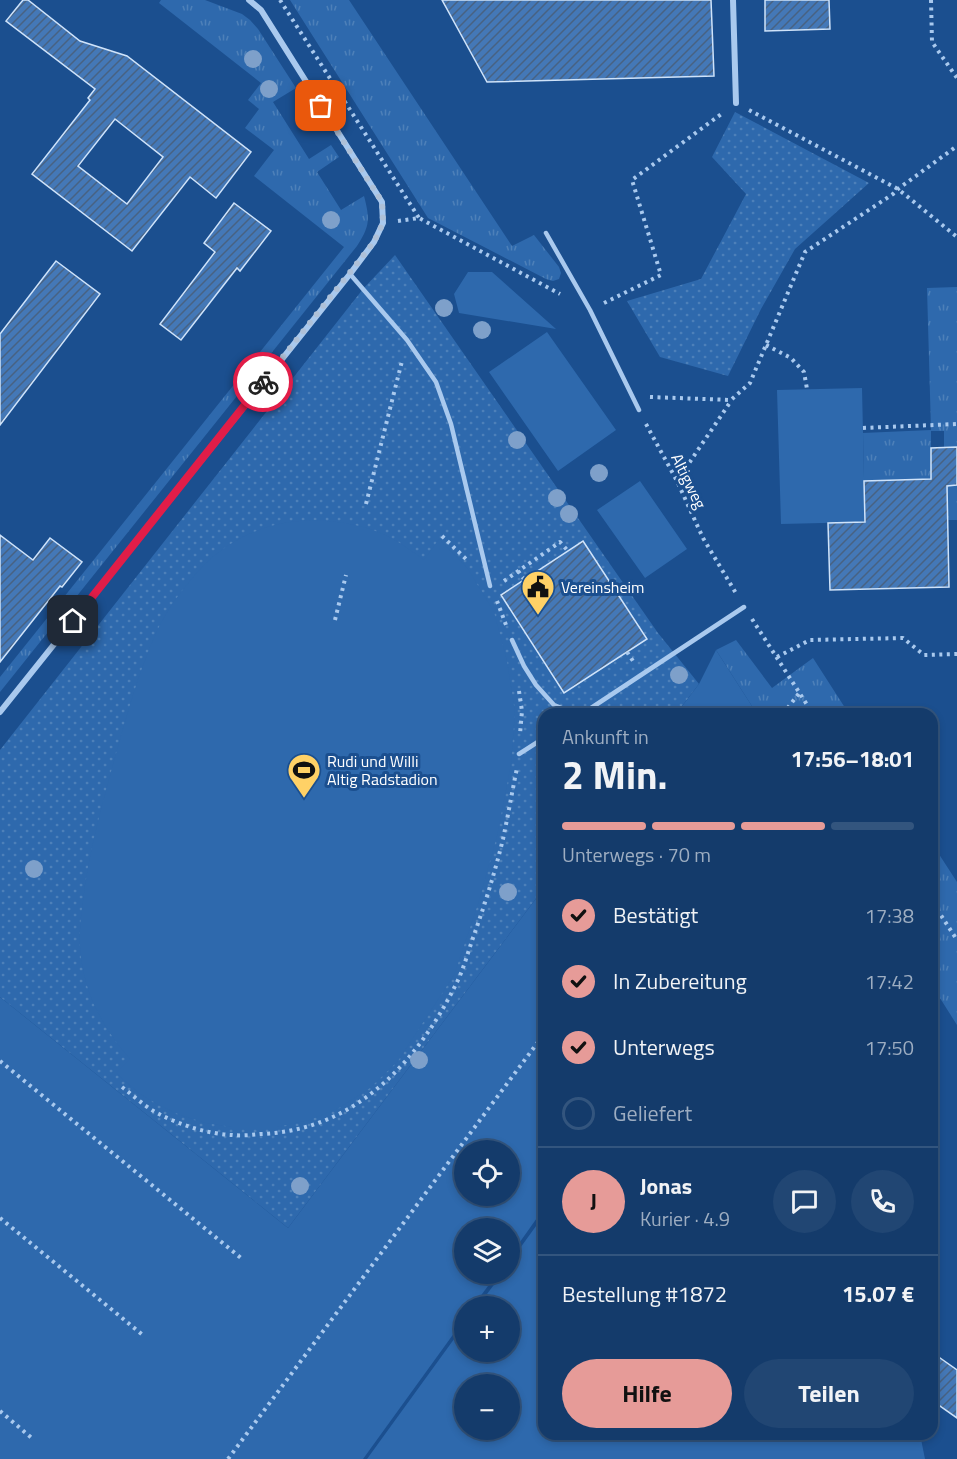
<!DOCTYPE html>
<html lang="de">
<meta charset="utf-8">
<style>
body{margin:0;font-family:"Titillium Web",sans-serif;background:#214673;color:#f1f3f6;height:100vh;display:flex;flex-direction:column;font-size:22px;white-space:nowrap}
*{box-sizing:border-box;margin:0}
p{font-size:20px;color:#9dadc1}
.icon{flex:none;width:33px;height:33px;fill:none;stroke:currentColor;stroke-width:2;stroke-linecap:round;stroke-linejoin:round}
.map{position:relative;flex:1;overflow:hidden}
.sheet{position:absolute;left:538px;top:708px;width:400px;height:732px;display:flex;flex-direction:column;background:#143b6b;border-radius:18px;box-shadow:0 3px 9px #0003,0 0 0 2px #33557e}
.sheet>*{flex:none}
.fabs{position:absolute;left:454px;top:1140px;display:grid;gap:12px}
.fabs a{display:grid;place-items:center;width:66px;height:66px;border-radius:50%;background:#143b6b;box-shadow:0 3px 9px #0003,0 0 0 2px #33557e;font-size:30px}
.pin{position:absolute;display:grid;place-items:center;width:51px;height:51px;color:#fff;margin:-26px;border-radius:12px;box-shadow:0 3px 9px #0006}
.courier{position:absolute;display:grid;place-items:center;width:60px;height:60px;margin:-30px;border:4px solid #e11d48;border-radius:50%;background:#fff;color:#222;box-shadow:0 2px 8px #0007}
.head em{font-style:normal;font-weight:700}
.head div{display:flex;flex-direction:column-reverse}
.head{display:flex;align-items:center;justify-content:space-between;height:102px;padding:0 24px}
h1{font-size:39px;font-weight:700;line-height:45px}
.bar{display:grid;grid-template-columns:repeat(4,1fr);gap:9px 6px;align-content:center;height:72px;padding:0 24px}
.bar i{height:8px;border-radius:4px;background:#33557e}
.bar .on{background:#e69b98}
.bar p{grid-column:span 4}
.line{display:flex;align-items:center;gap:15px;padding:0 24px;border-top:2px solid #33557e}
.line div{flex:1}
.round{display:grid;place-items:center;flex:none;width:63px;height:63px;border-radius:32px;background:#214673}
ol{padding:0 24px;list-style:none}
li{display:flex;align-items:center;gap:18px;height:66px}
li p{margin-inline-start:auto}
li .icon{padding:6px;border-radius:50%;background:#e69b98;color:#111;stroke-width:4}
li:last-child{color:#9dadc1}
li i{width:33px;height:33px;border:3px solid #33557e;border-radius:50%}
.primary-button{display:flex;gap:12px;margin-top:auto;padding:12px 24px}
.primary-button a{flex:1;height:69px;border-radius:36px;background:#e69b98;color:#111;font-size:24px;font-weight:700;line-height:69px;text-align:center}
.primary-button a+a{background:#214673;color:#f1f3f6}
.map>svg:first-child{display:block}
.grass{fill:url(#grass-tufts)}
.park{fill:url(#park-dots)}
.garden{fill:#2e69ad;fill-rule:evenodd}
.building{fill:url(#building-hatch);stroke:#cfe3fa;stroke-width:1.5;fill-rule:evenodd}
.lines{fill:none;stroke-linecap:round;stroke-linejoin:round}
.path{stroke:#a9c9ee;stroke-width:4;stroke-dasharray:3 4.5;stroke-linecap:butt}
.lane{stroke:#a9c9ee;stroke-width:4.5}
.street{stroke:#a9c9ee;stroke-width:6}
.tree{fill:#7ea0ca}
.done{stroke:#afc1d8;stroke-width:6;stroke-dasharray:0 10.8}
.route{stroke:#e11d48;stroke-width:8}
.labels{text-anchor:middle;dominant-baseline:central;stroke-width:6;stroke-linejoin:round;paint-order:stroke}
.street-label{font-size:16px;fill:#fff;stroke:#1b4f8f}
.poi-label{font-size:16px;fill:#fff;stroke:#1b4f8f;text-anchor:start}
</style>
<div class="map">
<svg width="957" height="1459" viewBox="0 0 957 1459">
<defs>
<pattern id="grass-tufts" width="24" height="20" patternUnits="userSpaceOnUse" patternTransform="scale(1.5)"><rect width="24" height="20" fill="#2e69ad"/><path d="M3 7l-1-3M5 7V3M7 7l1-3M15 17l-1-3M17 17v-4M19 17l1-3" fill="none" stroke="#4d80b9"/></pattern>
<pattern id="park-dots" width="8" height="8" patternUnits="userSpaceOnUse" patternTransform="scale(1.5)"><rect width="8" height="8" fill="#2e69ad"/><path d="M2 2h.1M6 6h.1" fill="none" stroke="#4d80b9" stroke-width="1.8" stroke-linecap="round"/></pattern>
<pattern id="building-hatch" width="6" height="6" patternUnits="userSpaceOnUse" patternTransform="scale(1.5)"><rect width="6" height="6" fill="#4478b7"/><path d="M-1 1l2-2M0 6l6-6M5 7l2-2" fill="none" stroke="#486282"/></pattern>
</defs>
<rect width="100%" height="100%" fill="#1b4f8f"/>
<path class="grass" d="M161,0H205L242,14L250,20L258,29L296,88L273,102L309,159L331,145L339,157L317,172L341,210L364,196C370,219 370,226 357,246L0,692V677L344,247L254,176L274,150L245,128L259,109L248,100L261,83L159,3Z
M290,0H349L512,246L534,235L559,267L561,273L559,279L553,281L546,279L428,218Z
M957,287V447H944V431H931V479L864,481L863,433L931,430L927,288Z
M957,485V520H947L946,486Z
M736,640L772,688L813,658L849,714H757L716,650Z
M933,845L957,882V1025L933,987Z"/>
<path class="park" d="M735,112L869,183L795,249L761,309L728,376L660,357L627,301L701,279L746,194L712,157Z
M395,255L658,633L699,684L676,714H544V888L288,1228L0,997V750L363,289Z"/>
<path class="garden" d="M468,272H492L556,329L459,313L454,294Z
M547,332L616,430L558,471L489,372Z
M862,388L865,522L781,524L777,390Z
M640,481L687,549L645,578L597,510Z
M311,520C339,521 368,525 393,539C404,545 414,553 424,560L439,539L468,569L494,612L507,661L515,712L511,764L497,836L478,904L454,975L398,1061L370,1088L339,1108L309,1120L277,1127H232L206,1123L180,1115L159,1105L140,1094L116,1073L130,1059C106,1032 88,1001 82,964C78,943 80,922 83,901C88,856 100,813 112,768C125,722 137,675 157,631C168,607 186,584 204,565C223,546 250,531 275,525C286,522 299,521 311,520Z
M716,650L757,714H676L699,684Z
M544,888V1208L510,1256V1228H465V1274H497L473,1306H465V1318L363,1459H0V997L288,1228ZM510,1150V1196H465V1150Z
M544,1215V1434H920L925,1459H367L465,1324V1352H510V1306H478L502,1274H510V1262ZM465,1384H510V1430H465Z"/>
<path class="building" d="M23,0H28L80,41L127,56L251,152L216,198L190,177L132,251L32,174L90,100L88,98L95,89L6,21ZM115,119L163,157L127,204L78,166Z
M442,0H711L714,76L487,82Z
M765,0H829L830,29L765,31Z
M234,203L271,231L240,271L237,268L181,340L160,324L215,252L204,243Z
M56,261L100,294L0,425V334Z
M957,447V485L947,486L949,587L830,590L828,523L865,522L864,481L931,479V448Z
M0,535L33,560L50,538L82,562L62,587L60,586L0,662Z
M583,541L647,639L564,693L501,595Z
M933,1353L957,1370V1418L933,1401Z"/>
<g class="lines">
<path class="path" d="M280,0L419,218
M931,0L932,42L957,78
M749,110L898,189L957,237
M398,221L419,218L560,294
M604,303L661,275L632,180L724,112
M766,345L791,358L804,372L807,389
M650,397L731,400L750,383L805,252L893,194L898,189L957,146
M646,424L677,481L703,538L737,595
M863,428L957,424
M677,481L731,401
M366,504L402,361
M442,536L466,559
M518,571L524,579
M504,581L560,542L568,551
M497,601L506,625
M752,619L813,714
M335,620L346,575
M627,652L633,661
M777,657L810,640L903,638L924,655L957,654
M519,691L522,711L520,734
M783,714L800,692
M933,903L957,940
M0,1061L241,1258
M122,1087C134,1096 145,1107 159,1114C180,1125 208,1134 232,1135C241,1136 251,1135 260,1134C356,1131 420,1060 459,978C465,964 469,949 474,935C485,904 495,872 503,839C508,816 512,792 517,768
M0,1218L144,1336
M0,1411L34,1440
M228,1459L544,1034"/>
<path class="lane" d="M546,233L590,310L639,410
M350,274L407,340L436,382L451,424L490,586
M512,640L524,666L536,685L554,705L577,714
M582,714L744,607
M519,754L544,738"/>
<path class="street" d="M733,0L736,103
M0,712L350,274L374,242L383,223L382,202L261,10L249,0"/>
</g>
<g class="tree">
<circle cx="253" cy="59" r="9"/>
<circle cx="269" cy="89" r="9"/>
<circle cx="331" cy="220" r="9"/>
<circle cx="444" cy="308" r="9"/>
<circle cx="482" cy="330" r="9"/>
<circle cx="517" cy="440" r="9"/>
<circle cx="599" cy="473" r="9"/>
<circle cx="557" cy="498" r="9"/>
<circle cx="569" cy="514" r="9"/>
<circle cx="679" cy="675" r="9"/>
<circle cx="34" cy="869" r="9"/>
<circle cx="508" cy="892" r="9"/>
<circle cx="419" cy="1060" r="9"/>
<circle cx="300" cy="1186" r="9"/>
</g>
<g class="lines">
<path class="done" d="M263,382L374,242L383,223L382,202L321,106"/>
<path class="route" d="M73,621L263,382"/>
</g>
<defs>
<g id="civic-pin" transform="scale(1.725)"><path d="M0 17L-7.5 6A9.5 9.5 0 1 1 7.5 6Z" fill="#ffd166" stroke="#1b4f8f"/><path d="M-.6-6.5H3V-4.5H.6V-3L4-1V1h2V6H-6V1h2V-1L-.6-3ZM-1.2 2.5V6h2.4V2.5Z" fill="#111"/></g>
<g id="stadium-pin" transform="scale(1.725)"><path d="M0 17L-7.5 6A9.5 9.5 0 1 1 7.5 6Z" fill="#ffd166" stroke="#1b4f8f"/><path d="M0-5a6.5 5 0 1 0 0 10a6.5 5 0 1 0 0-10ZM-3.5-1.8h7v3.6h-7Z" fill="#111"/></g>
</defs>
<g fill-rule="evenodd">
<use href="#civic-pin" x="538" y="587"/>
<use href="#stadium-pin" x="304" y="770"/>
</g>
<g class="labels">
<g class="street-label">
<text transform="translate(689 481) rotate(64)">Altigweg</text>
</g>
<g class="poi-label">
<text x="561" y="587">Vereinsheim</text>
<text x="327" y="761">Rudi und Willi<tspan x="327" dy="18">Altig Radstadion</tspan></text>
</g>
</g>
</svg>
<div class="fabs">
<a><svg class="icon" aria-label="locate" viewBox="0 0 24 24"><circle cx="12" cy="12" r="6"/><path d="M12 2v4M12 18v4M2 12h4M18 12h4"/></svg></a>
<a><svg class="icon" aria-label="layers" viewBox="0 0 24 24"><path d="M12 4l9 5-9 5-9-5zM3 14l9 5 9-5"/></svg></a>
<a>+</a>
<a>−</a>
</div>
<div class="pin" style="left:321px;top:106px;background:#ea580c"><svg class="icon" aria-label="bag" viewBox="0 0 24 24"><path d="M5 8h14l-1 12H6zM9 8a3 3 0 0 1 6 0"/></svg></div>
<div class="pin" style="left:73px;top:621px;background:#1f2937"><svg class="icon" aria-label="home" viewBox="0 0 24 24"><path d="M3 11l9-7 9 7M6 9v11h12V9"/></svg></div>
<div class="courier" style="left:263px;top:382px"><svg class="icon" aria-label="bike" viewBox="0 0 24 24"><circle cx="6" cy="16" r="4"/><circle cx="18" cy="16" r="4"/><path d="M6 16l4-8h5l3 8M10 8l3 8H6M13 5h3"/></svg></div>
<section class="sheet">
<div class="head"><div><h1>2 Min.</h1><p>Ankunft in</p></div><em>17:56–18:01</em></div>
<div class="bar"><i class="on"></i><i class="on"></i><i class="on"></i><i></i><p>Unterwegs · 70 m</p></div>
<ol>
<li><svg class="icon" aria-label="check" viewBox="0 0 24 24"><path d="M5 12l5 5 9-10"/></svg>Bestätigt<p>17:38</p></li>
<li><svg class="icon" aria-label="check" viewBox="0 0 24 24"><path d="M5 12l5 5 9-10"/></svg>In Zubereitung<p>17:42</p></li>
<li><svg class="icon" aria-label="check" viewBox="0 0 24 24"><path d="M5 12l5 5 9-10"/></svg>Unterwegs<p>17:50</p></li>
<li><i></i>Geliefert</li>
</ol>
<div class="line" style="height:108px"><b class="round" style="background:#e69b98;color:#111">J</b><div><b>Jonas</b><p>Kurier · 4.9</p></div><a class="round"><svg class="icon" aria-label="chat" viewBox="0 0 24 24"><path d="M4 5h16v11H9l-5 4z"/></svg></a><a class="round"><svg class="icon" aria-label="phone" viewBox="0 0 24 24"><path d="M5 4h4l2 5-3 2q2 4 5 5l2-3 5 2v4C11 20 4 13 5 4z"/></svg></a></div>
<div class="line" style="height:78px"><div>Bestellung #1872</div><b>15.07 €</b></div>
<div class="primary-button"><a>Hilfe</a><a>Teilen</a></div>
</section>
</div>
